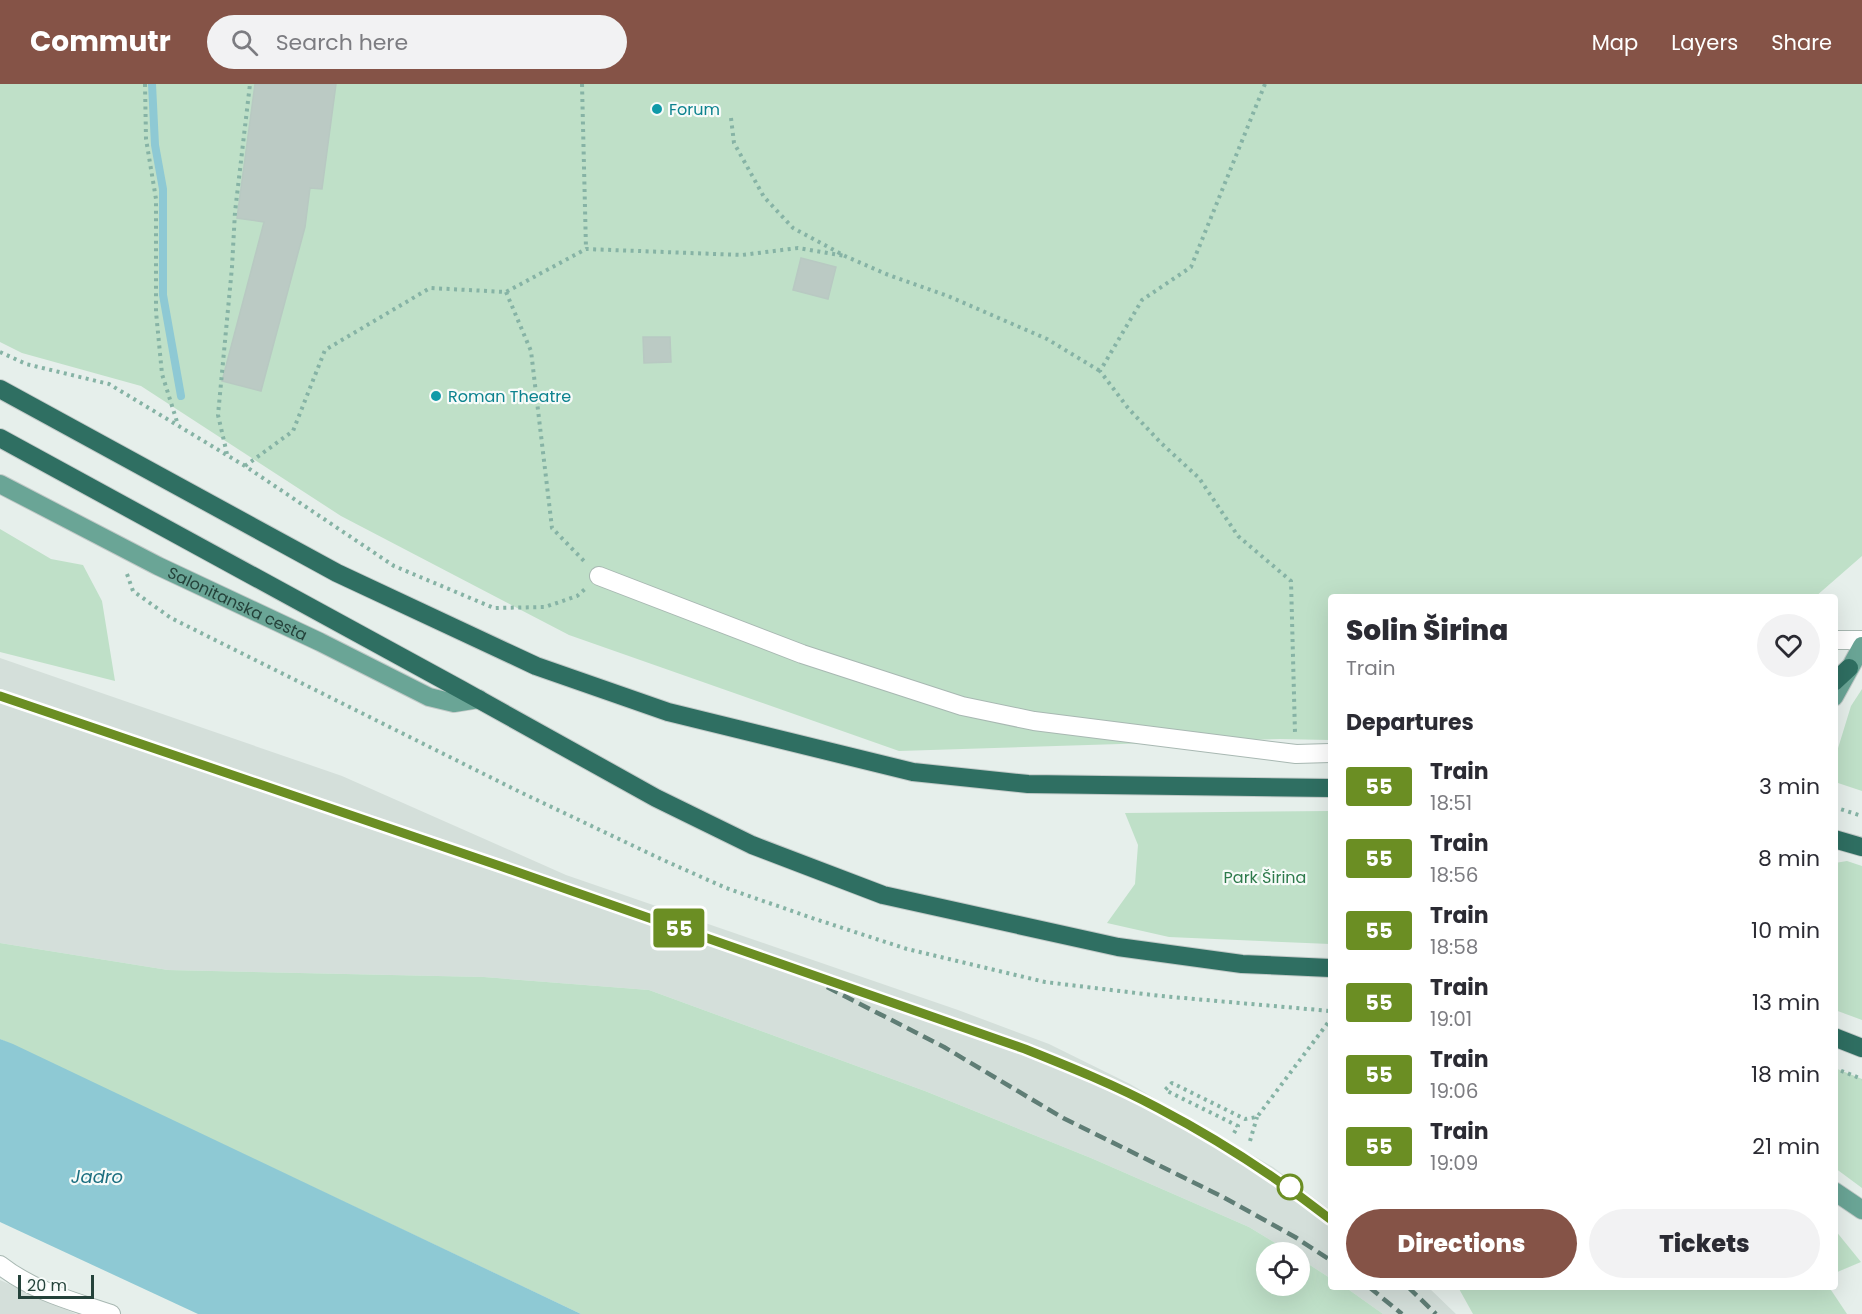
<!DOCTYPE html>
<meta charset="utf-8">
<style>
:root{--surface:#fff;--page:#f2f2f3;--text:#2b2b33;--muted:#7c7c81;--accent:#855347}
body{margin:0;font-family:Poppins,sans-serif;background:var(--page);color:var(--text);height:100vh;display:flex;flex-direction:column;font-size:22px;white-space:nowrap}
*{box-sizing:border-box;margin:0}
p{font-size:20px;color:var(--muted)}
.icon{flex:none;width:33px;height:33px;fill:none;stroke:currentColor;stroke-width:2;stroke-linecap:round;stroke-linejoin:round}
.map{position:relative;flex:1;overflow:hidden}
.sheet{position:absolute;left:1328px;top:510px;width:510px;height:696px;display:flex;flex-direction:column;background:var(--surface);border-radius:6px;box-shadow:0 6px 24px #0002}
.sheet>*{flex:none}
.badge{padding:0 12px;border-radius:4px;font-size:21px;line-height:39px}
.buttons{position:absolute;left:1256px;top:1158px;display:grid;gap:12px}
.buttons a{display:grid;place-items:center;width:54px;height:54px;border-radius:50%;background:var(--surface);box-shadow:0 6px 24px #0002;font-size:30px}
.scale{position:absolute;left:18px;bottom:15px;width:76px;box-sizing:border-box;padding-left:6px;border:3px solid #24423a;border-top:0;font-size:16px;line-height:21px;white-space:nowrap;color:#24423a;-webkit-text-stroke:4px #f7fbf9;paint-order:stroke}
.map>.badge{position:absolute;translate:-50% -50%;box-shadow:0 0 0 3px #fff}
h2{padding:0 18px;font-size:22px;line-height:54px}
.round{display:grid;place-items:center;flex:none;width:63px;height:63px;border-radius:32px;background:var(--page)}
.summary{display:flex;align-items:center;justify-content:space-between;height:102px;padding:0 18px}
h1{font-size:28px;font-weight:800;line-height:45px}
.primary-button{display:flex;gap:12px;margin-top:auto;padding:12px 18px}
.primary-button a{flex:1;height:69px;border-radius:36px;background:var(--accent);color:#fff;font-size:24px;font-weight:800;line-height:69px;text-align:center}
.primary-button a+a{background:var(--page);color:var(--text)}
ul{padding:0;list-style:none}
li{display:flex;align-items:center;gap:18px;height:72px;padding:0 18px}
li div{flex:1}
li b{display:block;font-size:22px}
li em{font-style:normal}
li .badge{min-width:66px;font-weight:700;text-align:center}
header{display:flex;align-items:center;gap:36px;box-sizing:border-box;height:84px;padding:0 30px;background:var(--accent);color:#fff}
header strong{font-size:28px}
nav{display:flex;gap:33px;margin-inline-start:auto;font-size:21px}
.search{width:420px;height:54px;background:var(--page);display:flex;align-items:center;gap:15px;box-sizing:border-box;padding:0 21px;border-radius:33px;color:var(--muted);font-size:22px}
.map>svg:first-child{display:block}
</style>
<header>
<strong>Commutr</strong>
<div class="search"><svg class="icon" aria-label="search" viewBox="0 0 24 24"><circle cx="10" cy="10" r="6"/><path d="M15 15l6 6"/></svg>Search here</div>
<nav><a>Map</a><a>Layers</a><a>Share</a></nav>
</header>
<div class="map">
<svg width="1862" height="1230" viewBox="0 0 1862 1230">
<rect width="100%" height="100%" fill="#e6efeb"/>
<path fill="#d4dfda" d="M0,574L342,692L566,791L958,926L1049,960L1130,1000L1273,1083L1330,1126V1194L1299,1174V1168H1290L1249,1143L1091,1074L925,1007L649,906L484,893L168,886L0,859Z
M0,1196L76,1230H0Z
M1345,1203H1428L1456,1230H1383Z"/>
<path fill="#bfe0c8" d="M0,0H1862V472L1815,513H1330V656L1280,655L899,667L569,551L341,432L141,302L22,269L0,258Z
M0,445L51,475L83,481L102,517L115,597L0,568Z
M1862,605V707L1835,698V674L1851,622Z
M1330,727V860L1169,853L1107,839L1135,800L1138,761L1125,729Z
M1847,777L1862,782V936L1835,926V779Z
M0,859L168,886L484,893L649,906L925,1007L1091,1074L1249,1143L1290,1168H1266V1202H1299V1174L1330,1194V1203H1345L1383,1230H581L0,955Z
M1835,984L1862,995V1104L1835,1084Z
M1835,1146L1861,1178L1835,1189H1834Z
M1458,1203H1829L1847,1230H1473Z"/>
<path fill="#8ec9d4" d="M0,955L13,960L581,1230H198L0,1138Z"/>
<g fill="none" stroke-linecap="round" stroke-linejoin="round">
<path stroke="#8ec9d4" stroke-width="8" d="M152,0L155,61L163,105V211L181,312"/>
</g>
<path fill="#bbcac4" stroke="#b8c9c2" stroke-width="1.5" d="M255,0H336L322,105L310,104L305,143L261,307L222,297L264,138L237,134Z
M801,174L836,183L828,215L793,206Z
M643,253H670L671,278L644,279Z"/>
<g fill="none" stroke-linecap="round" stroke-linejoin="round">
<g stroke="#a8b8b2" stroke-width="20">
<path id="minor" d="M599,492L802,570L962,622L1034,637L1296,670L1330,669
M1834,556H1862
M0,1181C33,1207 72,1217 111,1230"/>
</g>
<g stroke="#c2cac8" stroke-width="20">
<g id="major">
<path id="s1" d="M0,400L158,482L320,558L429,613L454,619L479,615"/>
<path d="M1834,613L1862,562"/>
<path d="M1834,1107L1862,1126"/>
</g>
</g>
<g stroke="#c2cac8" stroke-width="20">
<path id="highway" d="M0,305L337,489L536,582L668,628L913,688L1028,700L1330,704
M0,354L460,605L656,714L752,761L883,811L1118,863L1242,880L1330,884
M1834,598L1849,584
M1834,755L1862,763
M1834,953L1862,964"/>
</g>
<path stroke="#86b3a5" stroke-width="4" stroke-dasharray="3 4.5" stroke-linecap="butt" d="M145,0L146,55L156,115V228L162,290L178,341
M582,0L586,165
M1265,0L1191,183L1142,216L1100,287L1128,324L1161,359L1199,394L1238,452L1291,497L1295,649
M731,34L734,59L764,113L793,144L845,172L886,190L948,212L1047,255L1100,287
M506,208L531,267L552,444L584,477
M0,268L26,280L109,300L245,382L394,482L494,524L545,523L577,512L585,505
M227,370L218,331L232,183L235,128L250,0
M245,382L293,347L325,266L430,204L506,208L586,165L742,171L798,164L845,172
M127,490L133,507L171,534L520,708L661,775L726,804L815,835L907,865L1045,898L1161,912L1330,927
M1834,723L1862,732
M1834,984L1862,995
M1234,1049L1238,1042L1165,1006L1172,999L1245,1035L1257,1033L1330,936
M1250,1057L1257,1033"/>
<use href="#minor" stroke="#fff" stroke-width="18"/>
<use href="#major" stroke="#6aa596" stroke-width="18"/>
<use href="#highway" stroke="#2f6f62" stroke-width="18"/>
<path stroke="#5f7d75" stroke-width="4.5" stroke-dasharray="12 6" stroke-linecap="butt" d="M0,611L500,782L1025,965C1136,1011 1235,1060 1330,1135
M827,903L944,963L1063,1034L1223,1113L1295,1153L1330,1176
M1369,1203L1402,1230
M1408,1203L1436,1230"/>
</g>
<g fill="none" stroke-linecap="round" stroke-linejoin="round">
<g stroke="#fff" stroke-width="14">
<path id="line" d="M0,612L500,782L1025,965C1070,983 1115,1001 1158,1024C1219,1056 1276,1093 1330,1135"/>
</g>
<use href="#line" stroke="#6b8e23" stroke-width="9"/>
</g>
<g fill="#0f9aa8" stroke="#f7fbf9" stroke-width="2">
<circle cx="657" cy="25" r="6"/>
<circle cx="436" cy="312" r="6"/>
</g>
<circle fill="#fff" stroke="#6b8e23" stroke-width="3" cx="1290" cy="1103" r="12"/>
<g text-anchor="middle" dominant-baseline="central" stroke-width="4.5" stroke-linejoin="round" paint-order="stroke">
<g font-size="16" fill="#0d838f" stroke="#f7fbf9" text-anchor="start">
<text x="669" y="25">Forum</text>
<text x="448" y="312">Roman Theatre</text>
</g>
<g font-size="16" fill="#24423a" stroke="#f7fbf9">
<text stroke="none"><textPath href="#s1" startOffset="266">Salonitanska cesta</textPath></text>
</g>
<g font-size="16" fill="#2d7a4b" stroke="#f7fbf9">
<text x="1265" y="793">Park Širina</text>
</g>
<g font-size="18" font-style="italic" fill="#1c6f80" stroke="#f7fbf9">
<text x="97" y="1092">Jadro</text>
</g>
</g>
</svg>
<div class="buttons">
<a><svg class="icon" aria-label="locate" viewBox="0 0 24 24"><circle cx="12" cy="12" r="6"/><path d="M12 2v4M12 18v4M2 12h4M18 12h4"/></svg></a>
</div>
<div class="scale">20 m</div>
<b class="badge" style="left:679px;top:844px;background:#6b8e23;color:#fff">55</b>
<section class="sheet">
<div class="summary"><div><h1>Solin Širina</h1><p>Train</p></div><a class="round"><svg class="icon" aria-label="heart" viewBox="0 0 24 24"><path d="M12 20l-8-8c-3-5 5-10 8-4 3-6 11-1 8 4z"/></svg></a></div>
<h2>Departures</h2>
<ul>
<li><span class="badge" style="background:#6b8e23;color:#fff">55</span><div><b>Train</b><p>18:51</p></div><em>3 min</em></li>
<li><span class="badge" style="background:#6b8e23;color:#fff">55</span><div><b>Train</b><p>18:56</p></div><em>8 min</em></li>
<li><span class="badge" style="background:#6b8e23;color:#fff">55</span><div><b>Train</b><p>18:58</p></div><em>10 min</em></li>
<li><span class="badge" style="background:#6b8e23;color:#fff">55</span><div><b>Train</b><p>19:01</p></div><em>13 min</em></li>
<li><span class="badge" style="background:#6b8e23;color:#fff">55</span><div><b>Train</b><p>19:06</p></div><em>18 min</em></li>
<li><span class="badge" style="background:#6b8e23;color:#fff">55</span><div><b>Train</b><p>19:09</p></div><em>21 min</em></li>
</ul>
<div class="primary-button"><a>Directions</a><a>Tickets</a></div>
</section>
</div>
